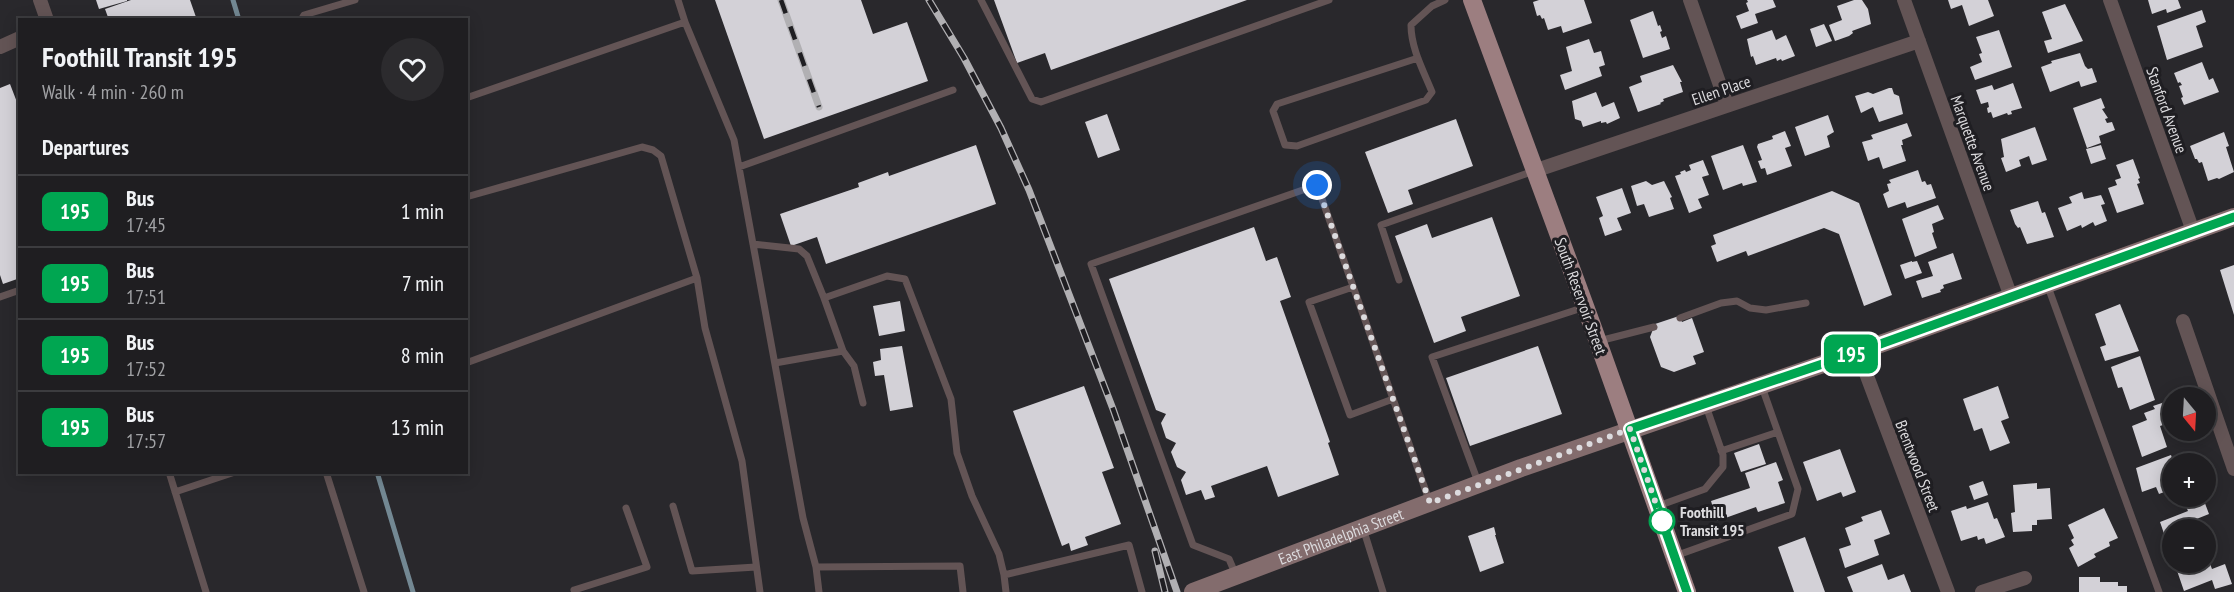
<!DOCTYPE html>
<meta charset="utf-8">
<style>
:root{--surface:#1f1e21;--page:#2c2b2e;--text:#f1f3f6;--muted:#a1a2a5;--line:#3c3c3f}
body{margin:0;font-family:"PT Sans Narrow",sans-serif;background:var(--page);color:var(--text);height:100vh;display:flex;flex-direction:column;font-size:22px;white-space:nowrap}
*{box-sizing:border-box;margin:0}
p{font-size:20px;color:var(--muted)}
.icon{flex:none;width:33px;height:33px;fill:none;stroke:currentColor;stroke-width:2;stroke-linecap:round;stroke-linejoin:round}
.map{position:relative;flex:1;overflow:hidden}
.drawer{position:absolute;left:18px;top:18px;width:450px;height:456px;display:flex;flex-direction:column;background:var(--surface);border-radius:0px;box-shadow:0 3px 15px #0003,0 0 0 2px var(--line)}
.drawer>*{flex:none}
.badge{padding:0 12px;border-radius:9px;font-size:21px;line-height:39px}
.needle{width:39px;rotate:162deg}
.buttons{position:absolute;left:2162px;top:387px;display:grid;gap:12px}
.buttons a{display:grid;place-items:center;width:54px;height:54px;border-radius:50%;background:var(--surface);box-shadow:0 3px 15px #0003,0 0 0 2px var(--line);font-size:30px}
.you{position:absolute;width:30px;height:30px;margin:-15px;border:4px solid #fff;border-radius:50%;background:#1a73e8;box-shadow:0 0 0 9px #1a73e833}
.map>.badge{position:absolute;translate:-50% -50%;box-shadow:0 0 0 3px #fff}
h2{padding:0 24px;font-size:22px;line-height:54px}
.round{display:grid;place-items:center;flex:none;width:63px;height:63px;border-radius:32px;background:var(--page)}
.headline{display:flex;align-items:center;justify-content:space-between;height:102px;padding:0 24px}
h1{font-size:28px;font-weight:700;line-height:45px}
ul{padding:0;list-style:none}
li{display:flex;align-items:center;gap:18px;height:72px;padding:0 24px;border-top:2px solid var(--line)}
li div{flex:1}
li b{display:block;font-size:22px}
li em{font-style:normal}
li .badge{min-width:66px;font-weight:700;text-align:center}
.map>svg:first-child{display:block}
</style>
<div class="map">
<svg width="2234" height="592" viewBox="0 0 2234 592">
<rect width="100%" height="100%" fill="#29282c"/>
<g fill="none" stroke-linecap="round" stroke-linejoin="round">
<path stroke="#738893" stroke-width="5" d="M233,0L239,20
M377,472L413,592"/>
</g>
<path fill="#d3d1d7" d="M96,0H127V1L99,9Z
M131,0H190L197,20H109L105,9Z
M715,0H861L873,34L907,22L928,81L764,139Z
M994,0H1247L1051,70L1045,53L1017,63Z
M1539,0H1584L1592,23L1563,33L1561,26L1548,30L1544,18L1542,19L1540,15L1537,16L1533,2Z
M1747,0H1773L1776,7L1755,14L1758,23L1741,29L1736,16L1749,11L1746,3L1748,2Z
M1854,0H1862L1868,9L1871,24L1852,31L1853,33L1849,36L1835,41L1829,25L1842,20L1837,6Z
M1948,0H1988L1994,16L1969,26L1962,5L1951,9Z
M2148,0H2178L2181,8L2167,13L2166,9L2152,14Z
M2065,4L2083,41L2048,53L2044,41L2052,39L2042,12Z
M2202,10L2206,22L2196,26L2203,47L2167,60L2157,26Z
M1653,11L1658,26L1660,25L1662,31L1660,32L1662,38L1666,36L1670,49L1643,58L1630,20Z
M1824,24L1832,41L1816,47L1810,29Z
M1772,30L1776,40L1786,35L1795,56L1782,61L1781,59L1777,61L1776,58L1756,65L1753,56L1751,57L1747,39Z
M1999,30L2012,67L1975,80L1970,67L1982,62L1979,54L1982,53L1976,37Z
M1589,39L1594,53L1601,51L1605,65L1599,67L1602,76L1565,90L1560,75L1572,71L1566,47Z
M2080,53L2085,66L2088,69L2092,68L2097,82L2081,87L2079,81L2050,92L2041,67L2052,63L2051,61Z
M2202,62L2209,80L2213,78L2219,92L2184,105L2181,98L2183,97L2179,86L2182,85L2180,82L2178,83L2174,73Z
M1673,65L1682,82H1680L1683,92L1663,99L1664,101L1660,103L1661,104L1638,112L1629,87L1642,82L1640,76Z
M2013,83L2022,108L2011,111L2012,114L2008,115L2007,113L1993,118L1991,112L1988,113L1987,108L1989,107L1988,102L1981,104L1976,90L1992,85L1994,90Z
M10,84L20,110V278L3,284L0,275V88Z
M1889,88H1892L1894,94L1899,96L1903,114L1879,122L1873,107L1861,113L1855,96L1868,92L1873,94Z
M1596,92L1602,107L1614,102L1620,118L1607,124L1606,122L1601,123V121L1583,127L1581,121L1575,119L1572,101Z
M2101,98L2105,108L2102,109L2108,118L2105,119L2107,123L2112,122L2115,130L2099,136L2101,143L2087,148L2073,108Z
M1107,114L1120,150L1098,158L1085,122Z
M1828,115L1834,132L1827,136L1830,147L1805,156L1795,127Z
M1456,119L1473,166L1408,190L1413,204L1388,213L1365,152Z
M1907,123L1912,136L1902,140L1903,145H1901L1906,161L1883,169L1879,157L1868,161L1862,142L1873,139L1871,135Z
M2035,127L2047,160L2032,165L2029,156L2019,160L2021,166L2006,172L2001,158L2004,157L2001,139Z
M1785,131L1791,146L1785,148L1792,166L1767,175L1765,168L1761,169L1758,161L1762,160L1757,147L1758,144L1773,139L1772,136Z
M2224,132L2229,146L2226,147L2234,172L2219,179L2217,178L2208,181L2202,162L2199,163L2197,159H2195L2190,146Z
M976,145L996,204L826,264L817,237L791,246L780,214L859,187L858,183L888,172L889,176Z
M1743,145L1757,182L1743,186L1742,183L1723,190L1711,156Z
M2101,145L2106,159L2091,164L2086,149Z
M2133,159L2140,178L2138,179L2140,183L2137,184L2144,204L2117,213L2108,188L2117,185L2115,180L2121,178L2116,165Z
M1703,160L1709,175L1702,177L1709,195L1698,199L1702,208L1689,213L1675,176L1681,174L1680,172L1685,170L1686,172L1691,170L1689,165Z
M1918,170L1922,182L1925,181L1927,185L1931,184L1936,198L1907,208L1905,202L1888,208L1883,194L1889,191L1887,184L1891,183L1889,180Z
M1646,181L1652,185L1664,181L1672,197L1670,198L1674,209L1649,217L1644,204L1637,206L1631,186Z
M1622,188L1631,213L1617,218L1622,230L1605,236L1599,218L1603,216L1596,197Z
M1832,191L1859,203L1892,295L1864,306L1839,234L1824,228L1748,256L1746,251L1717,262L1711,246L1716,244L1713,235Z
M2082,192L2084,199L2101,195L2105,204L2101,205L2107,221L2095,226L2093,222L2082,228L2081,225L2067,231L2058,208L2072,203L2069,197Z
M2038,201L2042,213L2045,212L2054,237L2027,244L2020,227L2018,228L2015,224L2010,210Z
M1938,205L1944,219L1932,224L1934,232L1932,233L1937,248L1915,257L1902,219Z
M1492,217L1520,296L1461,317L1466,331L1434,343L1395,236L1427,224L1432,238Z
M1254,227L1266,261L1277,257L1291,297L1280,301L1330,442L1328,443L1339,475L1278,497L1267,466L1211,486L1215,497L1205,500L1201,490L1186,495L1181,480L1186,472L1177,467L1171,452L1176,443L1166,438L1161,423L1166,414L1156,410L1109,279Z
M1953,253L1962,279L1943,285L1944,288L1940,290L1941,292L1922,298L1916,281L1933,276L1928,262Z
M1912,261V262L1917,261L1922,273L1905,279L1900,265Z
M2234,265V315L2220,270Z
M900,301L905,331L879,336L873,306Z
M2120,304L2139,351L2105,361L2100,347L2106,345L2095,314Z
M1679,316L1682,322L1692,318L1704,352L1693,356L1696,364L1674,372L1661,367L1650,337L1655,324Z
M902,346L913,407L890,411L884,375L875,376L873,362L881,360L880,349Z
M1538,346L1562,414L1470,446L1446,378Z
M2140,356L2155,400L2130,410L2122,387L2118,388L2111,367Z
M1084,386L1114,468L1102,472L1121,524L1085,537L1088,545L1071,551L1069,543L1062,546L1013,411Z
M1998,386L2009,418L2001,421L2010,443L1990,451L1982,428L1974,431L1963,399Z
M2165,402V403L2168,402L2172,412V422L2160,426L2167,447L2142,457L2132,426L2147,420L2144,413L2155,409L2153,406Z
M1759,444L1766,464L1741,472L1734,453Z
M1840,449L1856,492L1843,497L1841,492L1817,501L1803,462Z
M2171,455L2174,464H2172V489L2159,494L2156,487L2142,492L2136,468Z
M1776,462L1783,480L1778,482L1785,503L1758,512L1756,507L1717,521L1711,501L1750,488L1745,473Z
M1983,481L1988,495L1974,500L1969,486Z
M2037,483V489L2050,488L2052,519L2037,520V525H2032V531L2013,532L2011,513L2015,512L2013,485Z
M2203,498L2209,514L2194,520L2197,530H2172V550L2170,551L2160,522L2188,511L2185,504Z
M1988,502L1994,519L1997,518L2005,537L1986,544L1984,538L1978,540L1977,536L1961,541L1951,511L1966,506L1967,509Z
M2104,508L2118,538L2109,542L2110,546L2094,554L2096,557L2078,567L2069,548L2074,545L2071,540L2074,538L2068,525Z
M1881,510L1890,534L1874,540L1879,555L1845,568L1839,549L1851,545L1845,528L1863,521L1861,517Z
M1494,527L1496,535H1495L1504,563L1480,572L1468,536Z
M1805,537L1825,592H1794L1778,547Z
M2205,551L2212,569L2225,564L2232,584L2215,589L2212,580L2184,591L2174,562H2205Z
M1882,564L1888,580L1904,574L1911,592H1853L1847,577Z
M2079,577H2100V582H2118V586H2127V592H2079Z"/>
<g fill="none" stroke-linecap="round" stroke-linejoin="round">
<path stroke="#635455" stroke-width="7" d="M678,0L685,22L734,140L803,518L816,567L960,566L963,592
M981,0L1032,99L1041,102L1329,0
M301,20L304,15L355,0
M1418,58L1277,104L1273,111L1285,145L1297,146L1426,100L1432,92C1423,70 1411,48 1411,25L1432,6L1445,0
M466,98L685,22
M739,167L953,90
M466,197L642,147L653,150L661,156L697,278L705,328L742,461L760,592
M753,244L799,249L807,256L824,298
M1399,280L1381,225L1534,171
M2047,284L2159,592
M1353,287L1309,302L1350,415L1393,399
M0,297L20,290
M1680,318L1721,303L1737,301L1750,308L1766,310L1806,303
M1599,341L1654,327
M466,363L697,278
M775,363L843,351
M863,403L854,366L843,351L824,298L887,276L905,279L951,399L957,453L972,496L999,554L1004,575
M1721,451L1778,432
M169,472L206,592
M326,472L364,592
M1478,482L1432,357L1585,307
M175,492L235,472
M673,506L692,571L756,567
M1658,506L1705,489L1723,467V455L1706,406
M1363,528L1383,592
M1675,556L1792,514L1798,489L1762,387
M816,567L819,592
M1235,573L1229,559L1193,545L1091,264L1317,185L1429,500
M575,592L574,590L647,567L626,508
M1006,592L1004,575L1129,545L1142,592"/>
<path stroke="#635455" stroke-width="14" d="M40,0L47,20
M1690,0L1727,105
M1904,0L2011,297
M2110,0L2193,231
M0,47L20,38
M1534,171L1919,41
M2183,321L2234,469
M1858,352L1948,592
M1982,592L2025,578"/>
<path stroke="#836c6d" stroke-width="18" id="s1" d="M1193,592L1521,468L1858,352L2234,217"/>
<path stroke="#9c7e80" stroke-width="18" d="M1472,0L1592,325L1687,592"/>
<g stroke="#b1b0b3" stroke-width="7">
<path id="rail" d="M781,0L819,107
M929,0L964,58L1001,128L1029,190L1113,409L1177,592
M1155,551L1165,592"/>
</g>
<use href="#rail" stroke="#1f1e22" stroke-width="4.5" stroke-dasharray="14" stroke-linecap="butt"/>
</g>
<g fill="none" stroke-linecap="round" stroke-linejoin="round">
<g stroke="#fff" stroke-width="14">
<path id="line" d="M1687,592L1630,429L1858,352L2234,217"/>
</g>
<use href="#line" stroke="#00a651" stroke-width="9"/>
<path stroke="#dcdbde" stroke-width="6" stroke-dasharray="0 10.8" d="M1317,185L1430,503L1630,429L1664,527L1662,521"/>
</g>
<circle fill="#fff" stroke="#00a651" stroke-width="3" cx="1662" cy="521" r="12"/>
<g text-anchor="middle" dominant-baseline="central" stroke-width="6" stroke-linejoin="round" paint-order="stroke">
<g font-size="16" fill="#dcdbde" stroke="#1f1e22">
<text transform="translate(1721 90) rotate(-19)">Ellen Place</text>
<text transform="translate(2167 110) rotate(70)">Stanford Avenue</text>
<text transform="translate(1973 143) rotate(70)">Marquette Avenue</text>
<text transform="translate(1581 296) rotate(70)">South Reservoir Street</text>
<text transform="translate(1918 466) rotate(69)">Brentwood Street</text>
<text stroke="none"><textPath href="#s1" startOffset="158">East Philadelphia Street</textPath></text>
</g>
<g font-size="16" font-weight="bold" fill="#dcdbde" stroke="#1f1e22" text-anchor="start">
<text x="1680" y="512">Foothill<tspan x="1680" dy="18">Transit 195</tspan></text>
</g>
</g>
</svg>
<div class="buttons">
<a><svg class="needle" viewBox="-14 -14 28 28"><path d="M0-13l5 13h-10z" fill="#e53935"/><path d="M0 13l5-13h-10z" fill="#a1a2a5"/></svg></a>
<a>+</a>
<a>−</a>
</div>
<div class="you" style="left:1317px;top:185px"></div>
<b class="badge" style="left:1851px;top:354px;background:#00a651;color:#fff">195</b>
<section class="drawer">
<div class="headline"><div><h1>Foothill Transit 195</h1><p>Walk · 4 min · 260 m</p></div><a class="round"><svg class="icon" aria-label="heart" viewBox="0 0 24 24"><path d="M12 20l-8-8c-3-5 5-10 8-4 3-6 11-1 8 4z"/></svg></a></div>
<h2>Departures</h2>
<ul>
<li><span class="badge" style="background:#00a651;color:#fff">195</span><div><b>Bus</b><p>17:45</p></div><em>1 min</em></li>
<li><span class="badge" style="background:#00a651;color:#fff">195</span><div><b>Bus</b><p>17:51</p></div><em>7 min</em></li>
<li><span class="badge" style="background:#00a651;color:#fff">195</span><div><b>Bus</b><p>17:52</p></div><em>8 min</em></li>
<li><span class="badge" style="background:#00a651;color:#fff">195</span><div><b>Bus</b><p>17:57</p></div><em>13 min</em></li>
</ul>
</section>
</div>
